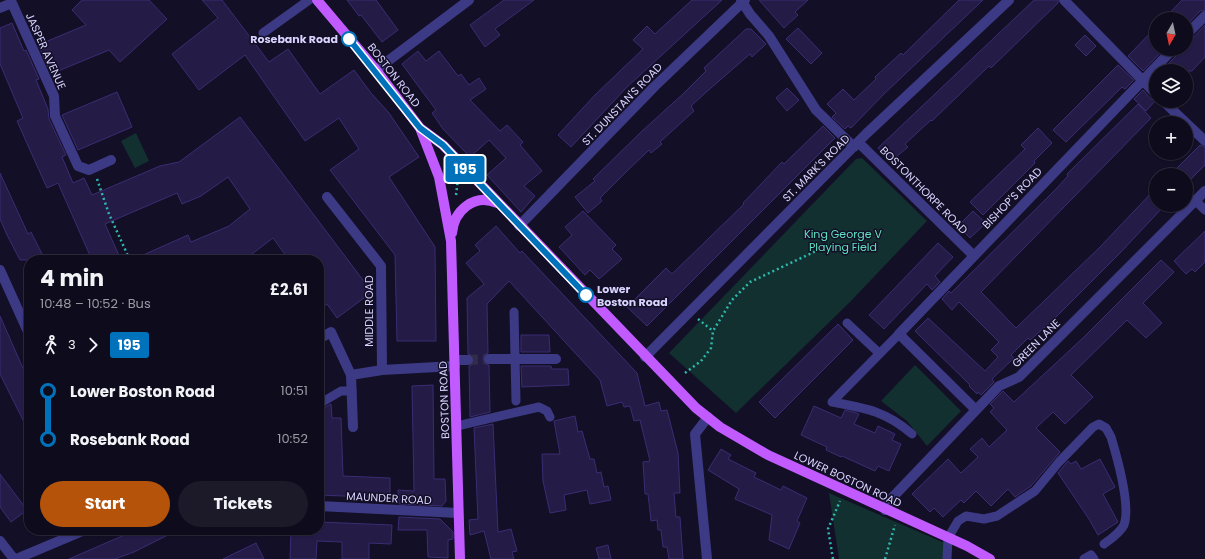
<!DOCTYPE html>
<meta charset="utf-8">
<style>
:root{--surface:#0e0b1c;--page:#1c1929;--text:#f1f3f6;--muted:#9b9ba3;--line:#2e2b3b;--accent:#b45309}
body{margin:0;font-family:Poppins,sans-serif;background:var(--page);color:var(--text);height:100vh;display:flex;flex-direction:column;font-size:15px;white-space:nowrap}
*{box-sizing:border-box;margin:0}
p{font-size:13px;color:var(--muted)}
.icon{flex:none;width:22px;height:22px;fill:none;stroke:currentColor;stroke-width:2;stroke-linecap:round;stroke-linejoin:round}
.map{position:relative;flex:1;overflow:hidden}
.side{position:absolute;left:24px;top:255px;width:300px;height:280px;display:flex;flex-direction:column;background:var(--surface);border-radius:16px;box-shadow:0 1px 3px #0004,0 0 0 1px var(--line)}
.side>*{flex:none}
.badge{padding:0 8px;border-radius:3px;font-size:14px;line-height:26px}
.needle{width:26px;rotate:189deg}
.buttons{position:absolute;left:1149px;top:12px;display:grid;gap:8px}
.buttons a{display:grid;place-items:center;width:44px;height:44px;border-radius:50%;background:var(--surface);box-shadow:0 1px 3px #0004,0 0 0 1px var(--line);font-size:20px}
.map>.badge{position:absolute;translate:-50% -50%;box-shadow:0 0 0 2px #fff}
.legs{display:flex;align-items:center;gap:6px;height:44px;padding:0 16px;font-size:13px}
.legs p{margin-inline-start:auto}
.headline{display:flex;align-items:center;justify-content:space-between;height:68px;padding:0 16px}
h1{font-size:22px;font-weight:700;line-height:30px}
.primary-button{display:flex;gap:8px;margin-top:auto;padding:8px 16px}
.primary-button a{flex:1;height:46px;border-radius:24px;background:var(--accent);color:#fff;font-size:16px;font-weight:700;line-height:46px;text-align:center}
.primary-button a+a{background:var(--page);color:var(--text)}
ul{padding:0 16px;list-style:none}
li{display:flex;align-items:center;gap:14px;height:48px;font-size:15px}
li i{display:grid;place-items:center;width:6px;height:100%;margin:0 5px;background:currentColor}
li i::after{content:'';width:10px;height:10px;margin:-5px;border:3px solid;border-radius:50%;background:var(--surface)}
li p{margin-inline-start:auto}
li:first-child i{background:linear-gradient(#0000 50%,currentColor 0)}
li:last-child i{background:linear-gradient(currentColor 50%,#0000 0)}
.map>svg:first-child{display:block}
</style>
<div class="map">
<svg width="1205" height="559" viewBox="0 0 1205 559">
<rect width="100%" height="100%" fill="#130f26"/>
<path fill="#12302f" d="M136,133L149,161L135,168L121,141Z
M862,158L927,221L851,301L736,413L669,353L856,159Z
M915,365L961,411L927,446L907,421L881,401Z
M829,493L947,544L945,559H839Z"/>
<path fill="#241b47" stroke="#3b2d73" d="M82,0H149L167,19L120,62L109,50L51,74L38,45L86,25L72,10Z
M202,0H222L269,62L288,49L320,94L354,70L371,93L389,113L419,157L389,177L435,247L436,341H397L395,255L330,170L359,149L339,118L305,141L245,55L199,90L172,54L218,18Z
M347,0H376L398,30L382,42L361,15L359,16Z
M504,0H534L495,29L500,35L485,47L470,25Z
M692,0H722L627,87L571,147L558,135L595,95L643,49L633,40L647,26L655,34Z
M759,0H808L795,12L798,15L784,28Z
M959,0H983L883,95L851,128L848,126L845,129L832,117L836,113L827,104L843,89L854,100L876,79L875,77L901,53L903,55Z
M1034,0H1058V3L991,68L989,66L932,121L931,120L905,144L908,147L890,162L878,148Z
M1182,0H1205V10L1200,11L1186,26V19H1164Z
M12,23L24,51L26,50L39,79L36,80L48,109L49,119L66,155L62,157L73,183L84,178L92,195L160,166L179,162L240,117L372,292L337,318L327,304L319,310V260H289L273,238L244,260H132L188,235L191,242L229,226L250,209L228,177L201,196L182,204L177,193L105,224L121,260H92L58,183L47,188L17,121L23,118L0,64V28Z
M1205,25V57L1192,71H1161L1178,54L1179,49H1186V41L1191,40Z
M1156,27V49H1164L1143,71L1128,56Z
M798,28L822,53L811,64L786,39Z
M746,29H751L766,44L752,57L750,54L704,94L691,106L694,111L660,142L662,144L651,153L649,150L627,171L600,198L602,201L588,213L575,197L595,181L593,179L641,132L684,93L706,71L704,68Z
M1085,35L1096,46L1086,56L1075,45Z
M418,51L426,61L439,51L458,76L461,74L469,85L479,78L486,89L470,100L500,131L507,125L523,142L520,145L542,171L524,186L535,196L521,212L487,175L506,158L489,140L470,157L443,129L432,113L436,110L402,64Z
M1118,65L1134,80L1125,89L1122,87L1066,142L1053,130Z
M787,88L799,100L787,111L776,98Z
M1143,90L1151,99L1156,100L1146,111L1134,99Z
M117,92L132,127L78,150L62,115Z
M1138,104L1151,118L981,292L1016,328L1100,247L1156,188V205H1165L1120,253L1052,321L1030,340L1028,338L1011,355L1014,358L992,379L994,382L981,395L978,392L977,394L969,386L970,385L915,331L928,318L985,371L998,357L991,350L999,342L959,302L952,310L942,299L949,291L951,293L1054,191L1068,176L1067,174Z
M823,126L835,138L647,326L627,307L666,268L672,274L744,204L743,203L782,162L784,164Z
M1038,128L1052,143L1034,161L1035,163L983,215L970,202L1025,149L1021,145Z
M1200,145L1205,147V165L1186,184V175H1170Z
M0,173L28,234L31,232L45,260H20L7,235L0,219Z
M583,211L616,245L612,249L622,259L599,279L590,270L585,275L559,247L572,235L565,227Z
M973,211L986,223L970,238L958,226Z
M496,226L520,253L522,251L535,265L637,373L645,406L659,402L661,411L667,410L678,453L680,493H674L676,517H680L683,559H669L667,547H663L661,530H658L657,520L651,521L648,494H645L643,462L650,461L640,420L634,421L630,406L624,407L622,402L607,406L600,380L509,281L487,304L488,353L484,355L483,359L485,364L489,365L490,412L470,417L469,366L473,364L474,360L473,356L468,354L467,298L484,284L466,263L480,251L475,245Z
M1205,231V262L1195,272L1192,269L1186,274L1174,261Z
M938,243L953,257L935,276L940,282L932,290L927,284L884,329L869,315Z
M1161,260L1174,272L1143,303L1162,323L1146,338L1127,320L1071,375L1093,397L1065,424L1053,412L1036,428L1060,452L1031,486L1015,497L1008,489L991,506L976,491L964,503L961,500L943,517L934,508L930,512L912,494L948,459L961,473L978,457L970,449L982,438L989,447L1007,430L990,412L994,408L990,404L1003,391L1014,402L1084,337Z
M0,316L29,382V432L0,374Z
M838,324L853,340L775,418L759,402Z
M521,335H549L550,352H521Z
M521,366H551L552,369H568L569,385L522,387Z
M433,385L434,479H445L446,501L442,506L399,504L398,490L414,491L412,386Z
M331,404L332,418H341L343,476L390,478V498L319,495V410Z
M814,406L841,418L845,410L857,413L859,414L854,424L875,433L878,426L895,434L892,440L901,444L889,471L878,466L875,471L842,456L841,457L826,450L827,447L801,435Z
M575,416L578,432L582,431L590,459H594L597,473L601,472L604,487L608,486L611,500L590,504L587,490L564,495L566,510L550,513L543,481L542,454H560L554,421Z
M493,424L498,532L511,529L517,551L512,552L514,559H491L484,531L470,535L469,520L478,519L474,428Z
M721,449L731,455L728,459L756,473L754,477L781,490L783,486L807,498L797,521L800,523L789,549L769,540L772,515L735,499L739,489L708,470Z
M1100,459L1115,487L1103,494L1118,522L1098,535L1089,519L1058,473L1068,461L1071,464L1076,461L1081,469Z
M0,474L27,510L11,522L0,507Z
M399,517L440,519L453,532V539L448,540V558L428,557L427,530H398Z
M319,522L392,525L391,544L369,543V559H342V542L317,541L316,559H290L291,530H319Z
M136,530H178L134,552L115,559H69Z
M256,543L264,559H223Z
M608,545L611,559H599L596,548Z"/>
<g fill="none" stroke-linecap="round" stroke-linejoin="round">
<path stroke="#312d47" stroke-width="10" stroke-dasharray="10 5" stroke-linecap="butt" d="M468,360L489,359"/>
<path stroke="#2fb8b0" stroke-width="2.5" stroke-dasharray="2 3" stroke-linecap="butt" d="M97,179L109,214L129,258L126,260
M456,195L458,179
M698,319L713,331
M685,373L701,361L711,348L713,331L732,300L750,282L831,244
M833,559L828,529L840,501
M885,559L895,525"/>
<path stroke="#3d3a85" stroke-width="9" d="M263,33L309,0
M1196,201L1205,210
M514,312L516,401
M847,323L879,353
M899,334L832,402C865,408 886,411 912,434
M319,404L341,391H352
M457,426L539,407L547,411L550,417
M947,559L948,538L958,521L966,516L984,519L997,516L1035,491L1059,462L1093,427L1099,424L1106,428L1111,437C1117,457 1131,505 1124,525C1120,533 1111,539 1104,544
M1084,559L1091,555L1094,559"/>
<path stroke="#3d3a85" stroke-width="10" d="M741,0L750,14L769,36L816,110L854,147
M1064,0L1156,94
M0,8L12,3L54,96L55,116L78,166L89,170L111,160
M1186,35L1205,16
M376,70L469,0
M1163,101L1205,141
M858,142L973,255
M327,197L381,266L382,370
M519,226L655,86L745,0
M0,270L29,334
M319,339L331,332L351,375L353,427
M645,357L866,134L1009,0
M489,359H556
M455,360H468
M351,375L382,370L455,366
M976,410L899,334L1173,49
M319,506L458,513
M885,510L890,500L999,386L1019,377L1205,191
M0,541L14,559
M16,559L85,530
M707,559L695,434L708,417"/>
<path stroke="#c25bff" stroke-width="10" d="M317,0L376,70L420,128L443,145L696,408L720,427L768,455L967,546L990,559
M420,128L439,177L451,241L460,559
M452,233C454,210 475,193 497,203"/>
</g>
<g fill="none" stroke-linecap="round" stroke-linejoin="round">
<g stroke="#fff" stroke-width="9">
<path id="line-1" d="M349,39L420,128L443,145L586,295"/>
</g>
<use href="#line-1" stroke="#0072bc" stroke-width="6"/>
</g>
<g fill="#fff" stroke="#0072bc" stroke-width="2">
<circle cx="349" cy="39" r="7"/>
<circle cx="586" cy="295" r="7"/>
</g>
<g text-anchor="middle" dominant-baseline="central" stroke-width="3" stroke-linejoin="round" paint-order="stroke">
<g font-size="11" font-weight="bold" fill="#d9d4ff" stroke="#130f26" text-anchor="end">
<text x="338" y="39">Rosebank Road</text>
<text x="597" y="289" text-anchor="start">Lower<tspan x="597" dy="13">Boston Road</tspan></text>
</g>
<g font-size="11" fill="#d9d4ff" stroke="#130f26">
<text transform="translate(46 51) rotate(66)">JASPER AVENUE</text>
<text transform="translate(394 75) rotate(52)">BOSTON ROAD</text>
<text transform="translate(622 104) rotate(-46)">ST. DUNSTAN'S ROAD</text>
<text transform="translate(816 168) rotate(-45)">ST. MARK'S ROAD</text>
<text transform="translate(924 190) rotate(45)">BOSTONTHORPE ROAD</text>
<text transform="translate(1012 198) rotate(-46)">BISHOP'S ROAD</text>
<text transform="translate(369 311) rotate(-90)">MIDDLE ROAD</text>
<text transform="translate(1036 343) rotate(-45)">GREEN LANE</text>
<text transform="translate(444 400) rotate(-92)">BOSTON ROAD</text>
<text transform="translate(848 479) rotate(25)">LOWER BOSTON ROAD</text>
<text transform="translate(389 498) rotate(3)">MAUNDER ROAD</text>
</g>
<g font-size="11" fill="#5fe0c0" stroke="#130f26">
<text x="843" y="234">King George V<tspan x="843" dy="13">Playing Field</tspan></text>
</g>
</g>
</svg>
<div class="buttons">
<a><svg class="needle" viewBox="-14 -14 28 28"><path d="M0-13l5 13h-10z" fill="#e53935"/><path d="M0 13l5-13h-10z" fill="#9b9ba3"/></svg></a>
<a><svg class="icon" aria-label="layers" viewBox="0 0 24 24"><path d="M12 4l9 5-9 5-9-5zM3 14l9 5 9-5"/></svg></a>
<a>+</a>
<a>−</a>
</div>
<b class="badge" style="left:465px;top:169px;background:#0072bc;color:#fff">195</b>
<section class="side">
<div class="headline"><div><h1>4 min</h1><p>10:48 – 10:52 · Bus</p></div><b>£2.61</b></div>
<div class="legs"><svg class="icon" aria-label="walk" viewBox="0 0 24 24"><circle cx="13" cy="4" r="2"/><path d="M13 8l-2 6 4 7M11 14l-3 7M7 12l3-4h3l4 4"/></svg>3<svg class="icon" aria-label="forward" viewBox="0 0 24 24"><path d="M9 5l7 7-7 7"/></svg><b class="badge" style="background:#0072bc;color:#fff">195</b></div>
<ul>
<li><i style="color:#0072bc"></i><b>Lower Boston Road</b><p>10:51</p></li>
<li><i style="color:#0072bc"></i><b>Rosebank Road</b><p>10:52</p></li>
</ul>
<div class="primary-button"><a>Start</a><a>Tickets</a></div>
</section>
</div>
